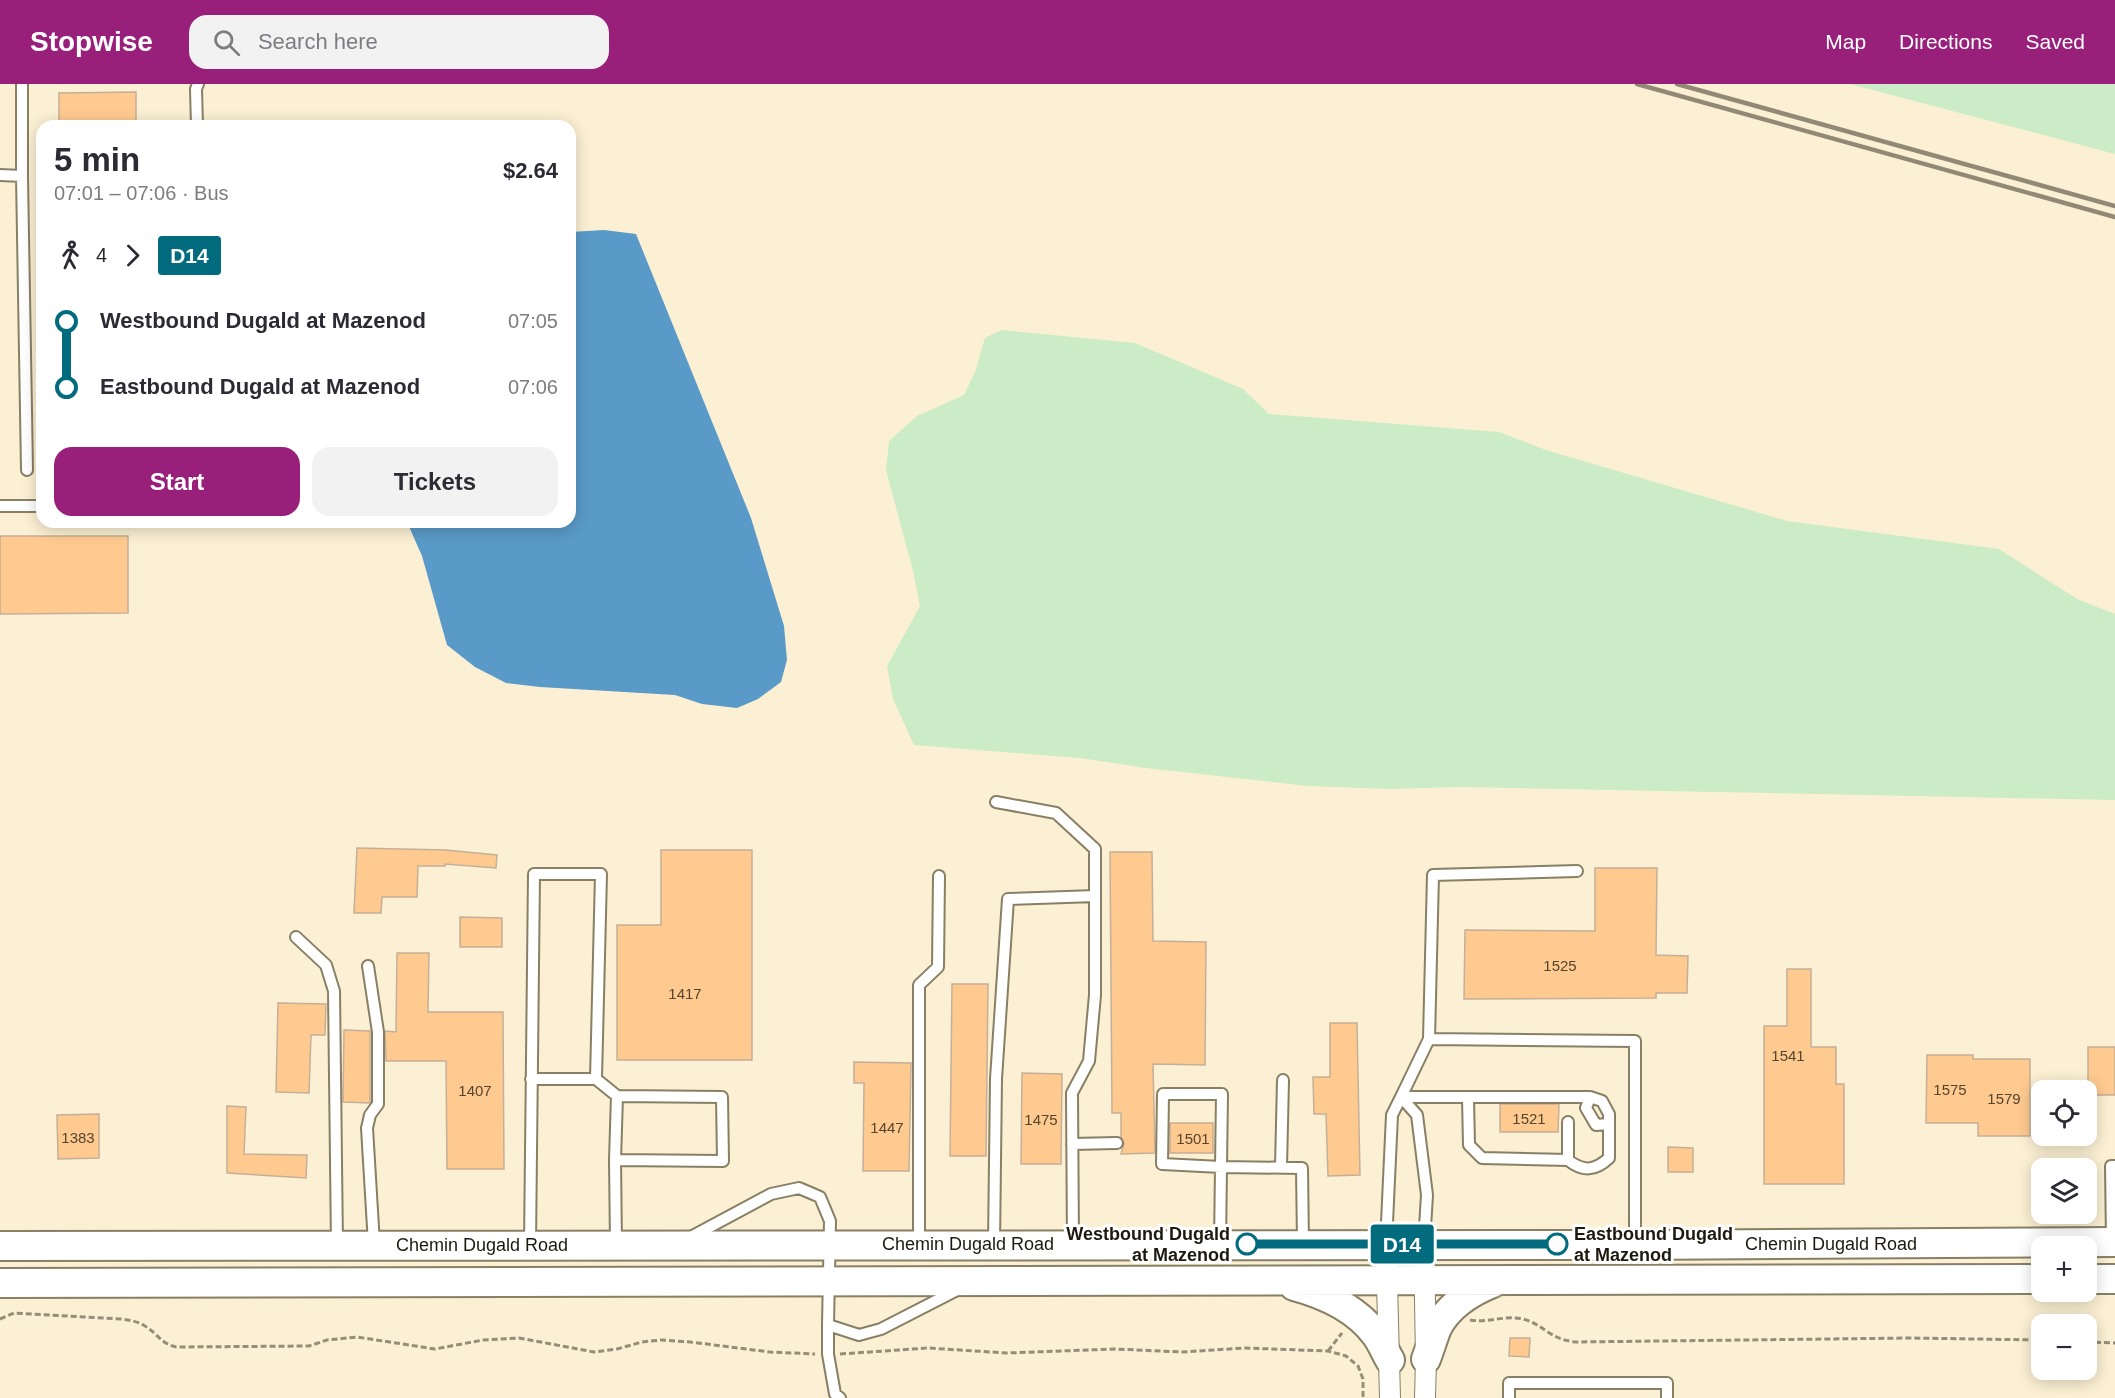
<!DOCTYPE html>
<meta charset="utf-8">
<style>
:root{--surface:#fff;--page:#f2f2f3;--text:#2b2b33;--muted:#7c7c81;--accent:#98207b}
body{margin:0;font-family:Helvetica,sans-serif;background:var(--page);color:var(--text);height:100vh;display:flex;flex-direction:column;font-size:22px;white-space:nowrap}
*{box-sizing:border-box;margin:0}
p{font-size:20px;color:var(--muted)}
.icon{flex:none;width:33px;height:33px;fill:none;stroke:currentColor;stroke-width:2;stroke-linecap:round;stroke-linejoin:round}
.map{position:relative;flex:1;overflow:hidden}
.side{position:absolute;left:36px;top:36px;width:540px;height:408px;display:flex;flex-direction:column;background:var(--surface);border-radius:18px;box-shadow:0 3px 15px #0003}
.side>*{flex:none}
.badge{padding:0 12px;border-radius:4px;font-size:21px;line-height:39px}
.controls{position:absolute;left:2031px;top:996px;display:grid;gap:12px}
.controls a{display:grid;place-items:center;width:66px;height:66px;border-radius:12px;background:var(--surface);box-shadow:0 3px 15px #0003;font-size:30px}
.map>.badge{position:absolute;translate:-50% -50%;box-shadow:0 0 0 3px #fff}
.legs{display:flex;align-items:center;gap:9px;height:66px;padding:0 18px;font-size:20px}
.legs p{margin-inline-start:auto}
.summary{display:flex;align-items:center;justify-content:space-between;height:102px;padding:0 18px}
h1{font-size:33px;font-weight:600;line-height:45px}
.action{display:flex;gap:12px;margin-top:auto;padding:12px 18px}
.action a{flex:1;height:69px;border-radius:18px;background:var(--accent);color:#fff;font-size:24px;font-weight:600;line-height:69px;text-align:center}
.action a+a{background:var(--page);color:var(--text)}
ul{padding:0 18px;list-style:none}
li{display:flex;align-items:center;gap:21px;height:66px;font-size:22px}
li i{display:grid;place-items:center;width:9px;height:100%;margin:0 8px;background:currentColor}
li i::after{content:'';width:15px;height:15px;margin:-8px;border:4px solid;border-radius:50%;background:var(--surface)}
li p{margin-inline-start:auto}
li:first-child i{background:linear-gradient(#0000 50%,currentColor 0)}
li:last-child i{background:linear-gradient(currentColor 50%,#0000 0)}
header{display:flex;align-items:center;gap:36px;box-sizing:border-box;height:84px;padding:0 30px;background:var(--accent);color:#fff}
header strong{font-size:28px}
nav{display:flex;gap:33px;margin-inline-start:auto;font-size:21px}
.search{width:420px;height:54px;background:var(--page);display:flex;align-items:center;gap:15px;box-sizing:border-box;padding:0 21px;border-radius:18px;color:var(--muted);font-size:22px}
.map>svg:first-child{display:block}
</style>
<header>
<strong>Stopwise</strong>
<div class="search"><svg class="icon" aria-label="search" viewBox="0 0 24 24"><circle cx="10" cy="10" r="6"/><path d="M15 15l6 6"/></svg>Search here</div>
<nav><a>Map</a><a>Directions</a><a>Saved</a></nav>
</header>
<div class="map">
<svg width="2115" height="1314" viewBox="0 0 2115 1314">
<rect width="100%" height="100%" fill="#fbf0d3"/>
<path fill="#cbecc7" d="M1850,0H2115V70Z
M1001,246L1135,259L1243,305L1269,330L1499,348L1546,366L1787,437L1999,465L2077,515L2115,530V716L1460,703L1390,705L1308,702L1146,684L1080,674L914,661L893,615L887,582L920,522L913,487L886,386L889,357L917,332L964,311L975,288L985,254Z"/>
<path fill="#5a9ac8" d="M604,146L636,150L751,434L784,542L787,576L781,598L758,615L737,624L702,620L675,611L540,603L506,599L475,583L447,561L422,472L407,438H570V148Z"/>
<path fill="#feca90" stroke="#c5af98" stroke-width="1.5" d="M136,8V42H59V9Z
M0,452H128V529L0,530Z
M357,764L445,766L497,771L496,784L445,780V782H418L417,813H382L381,829H354Z
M661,766H752V976H617V841H661Z
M1110,768H1152L1153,857L1206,858L1205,981L1153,980L1155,1069L1121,1070L1124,1059L1121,1053V1029H1112Z
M1595,784H1657L1656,871L1688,872L1687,909H1656V914L1464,915L1465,846L1595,847Z
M460,833L502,834V863H460Z
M397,869H429L428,928H503L504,1085H447L446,977H386L385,947L396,948Z
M1787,885H1811V963H1836V1000H1844V1100H1764V942H1787Z
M952,900H988L986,1072H950Z
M278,919L326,920L325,951H311L309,1009L276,1008Z
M1330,939H1357L1360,1091L1328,1092L1326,1030H1314L1313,993H1330Z
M344,946L370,947V1019L343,1018Z
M2088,963H2115V1011H2088Z
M1927,971H1973V975H2030V1052H1978V1039H1926Z
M854,978L911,979L909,1087H863L864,999H854Z
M1022,989L1062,990L1061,1080H1021Z
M1500,1020H1559L1558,1048H1500Z
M227,1022L246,1023L244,1070L307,1071L306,1094L227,1089Z
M99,1030V1074L58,1075L57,1031Z
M1170,1039H1213V1069H1170Z
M1668,1063L1693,1064V1088H1668Z
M1510,1254H1530L1529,1273L1509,1272Z"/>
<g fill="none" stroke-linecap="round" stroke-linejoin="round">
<g stroke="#887f64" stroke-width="14">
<path id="lane" d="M22,0V92
M197,42L196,5L198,0
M0,91L22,92L27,386
M0,422H42
M996,718L1056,729L1095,765V911L1089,977L1072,1009L1073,1160
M296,853L326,881L334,907L337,1162
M368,882L378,948V1020L370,1031L367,1044L374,1160
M1429,955L1635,957V1159
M596,995L617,1012
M1163,1010H1222L1221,1083L1162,1080Z
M1590,1013L1586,1024L1596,1041L1608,1040
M1468,1014L1469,1061L1482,1074L1568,1076C1583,1088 1595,1087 1609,1074V1030L1602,1017L1590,1013H1401L1429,955L1433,791L1577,787
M1568,1038V1076
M1072,1060L1117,1059
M615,1076L723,1077L722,1013L617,1012L615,1076L616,1161
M1281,1083L1283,996
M689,1154L771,1110L799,1104L820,1113L830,1137L828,1241L859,1251L881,1245L959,1205
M2112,1158L2111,1082H2115
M994,1160L996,995L1008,815L1095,812
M1220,1160L1221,1083L1302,1084L1303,1159
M1386,1160L1392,1031L1401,1013L1417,1031L1427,1111L1424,1160
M530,1161L534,790H601L596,995H531
M919,1161V901L938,883L939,792
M828,1241V1270L835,1310L840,1314
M1509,1314V1299H1667V1314"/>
</g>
<g stroke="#887f64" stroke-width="22">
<path id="street" d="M1386,1160L1390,1314
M1424,1160L1426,1275L1425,1314"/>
</g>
<g stroke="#887f64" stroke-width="32">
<path id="secondary" d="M0,1162L1635,1161L2115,1158
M2086,1195H2115
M0,1199L2042,1195
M1294,1202C1324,1210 1357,1225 1376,1251C1382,1259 1385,1268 1390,1276
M1426,1275C1430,1265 1433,1254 1437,1244C1449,1220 1472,1207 1495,1198"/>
</g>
<path stroke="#948d78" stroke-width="3" stroke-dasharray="6 3" stroke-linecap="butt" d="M0,1235L14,1229L121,1235C129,1236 137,1237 145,1242C157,1249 162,1261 177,1263L309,1262L327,1256L357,1253L435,1265L483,1256L519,1254L594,1268L617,1265L642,1258L661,1256L690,1258L770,1268L815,1270
M1470,1236C1488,1239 1505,1231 1523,1235C1543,1240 1549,1255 1575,1258L1911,1254L2042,1256
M2086,1258L2115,1259
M1328,1267L1342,1249
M840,1270L928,1264L1007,1269L1115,1265L1182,1268L1245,1264L1328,1267L1346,1272L1358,1282L1363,1295V1314"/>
<use href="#lane" stroke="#fff" stroke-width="10"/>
<use href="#street" stroke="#fff" stroke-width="20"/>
<use href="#secondary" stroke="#fff" stroke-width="28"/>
<path stroke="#918975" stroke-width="4.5" d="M1637,0L2115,133
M1677,0L2115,122"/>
</g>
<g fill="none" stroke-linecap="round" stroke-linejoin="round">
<g stroke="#fff" stroke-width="14">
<path id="line-1" d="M1247,1160H1557"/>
</g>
<use href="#line-1" stroke="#026c7e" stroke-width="9"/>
</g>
<g fill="#fff" stroke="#026c7e" stroke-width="3">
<circle cx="1247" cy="1160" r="10"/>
<circle cx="1557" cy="1160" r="10"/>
</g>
<g text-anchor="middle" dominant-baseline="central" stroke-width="6" stroke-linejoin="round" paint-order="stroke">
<g font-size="15" fill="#55452f">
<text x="1560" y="881">1525</text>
<text x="685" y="909">1417</text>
<text x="1788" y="971">1541</text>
<text x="1950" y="1005">1575</text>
<text x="475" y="1006">1407</text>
<text x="2004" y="1014">1579</text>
<text x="1529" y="1034">1521</text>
<text x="1041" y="1035">1475</text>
<text x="887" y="1043">1447</text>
<text x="78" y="1053">1383</text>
<text x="1193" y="1054">1501</text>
</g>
<g font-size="18" font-weight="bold" fill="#1d190f" stroke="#fff" text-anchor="end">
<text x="1230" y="1150">Westbound Dugald<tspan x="1230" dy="21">at Mazenod</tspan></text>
<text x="1574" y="1150" text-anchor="start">Eastbound Dugald<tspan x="1574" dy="21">at Mazenod</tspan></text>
</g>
<g font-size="18" fill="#1d190f" stroke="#fff">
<text x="968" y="1160">Chemin Dugald Road</text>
<text x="1831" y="1160">Chemin Dugald Road</text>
<text x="482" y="1161">Chemin Dugald Road</text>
</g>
</g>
</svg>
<div class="controls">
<a><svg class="icon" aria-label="locate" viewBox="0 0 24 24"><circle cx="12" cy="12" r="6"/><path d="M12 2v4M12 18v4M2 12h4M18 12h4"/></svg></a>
<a><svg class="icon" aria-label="layers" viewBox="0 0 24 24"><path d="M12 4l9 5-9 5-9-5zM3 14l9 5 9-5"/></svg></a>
<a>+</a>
<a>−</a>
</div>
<b class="badge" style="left:1402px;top:1160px;background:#026c7e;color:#fff">D14</b>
<section class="side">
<div class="summary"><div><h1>5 min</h1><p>07:01 – 07:06 · Bus</p></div><b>$2.64</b></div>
<div class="legs"><svg class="icon" aria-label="walk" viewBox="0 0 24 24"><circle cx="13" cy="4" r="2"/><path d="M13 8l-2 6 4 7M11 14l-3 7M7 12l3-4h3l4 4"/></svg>4<svg class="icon" aria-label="forward" viewBox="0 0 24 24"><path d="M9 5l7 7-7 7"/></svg><b class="badge" style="background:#026c7e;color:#fff">D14</b></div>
<ul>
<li><i style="color:#026c7e"></i><b>Westbound Dugald at Mazenod</b><p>07:05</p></li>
<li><i style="color:#026c7e"></i><b>Eastbound Dugald at Mazenod</b><p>07:06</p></li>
</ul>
<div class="action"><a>Start</a><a>Tickets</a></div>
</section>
</div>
